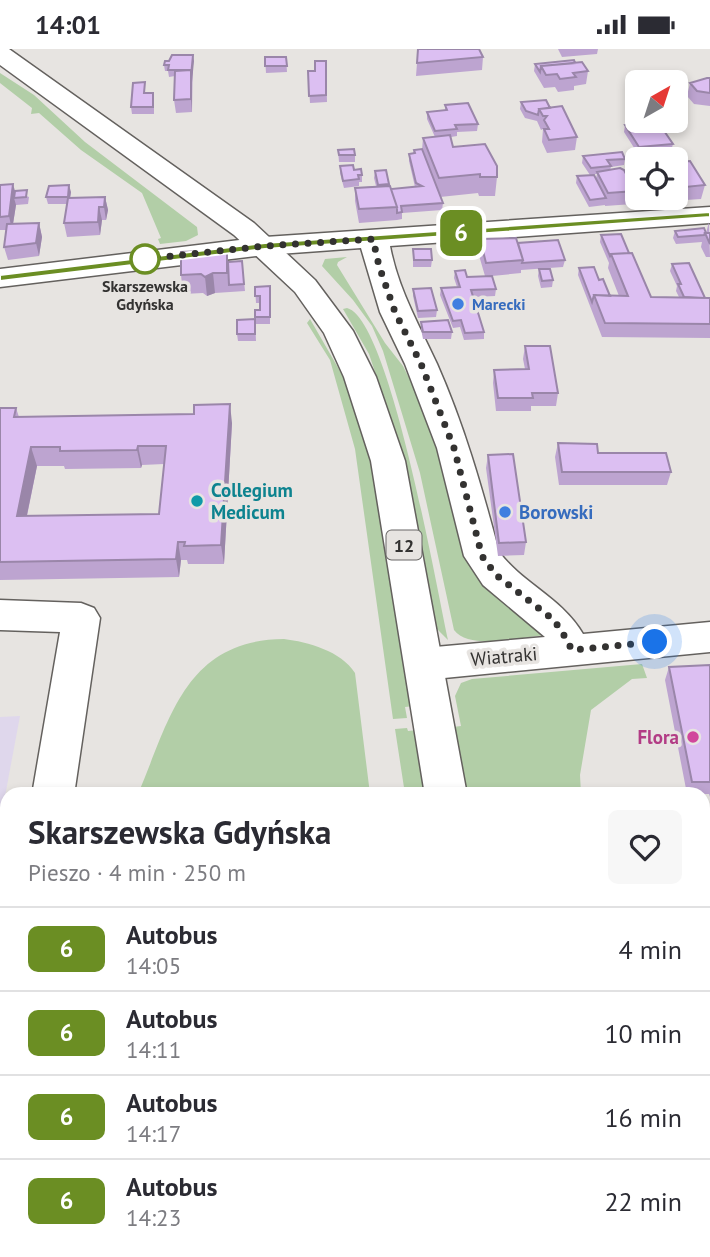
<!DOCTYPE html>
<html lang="pl">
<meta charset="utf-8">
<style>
:root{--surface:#fff;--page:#f7f7f7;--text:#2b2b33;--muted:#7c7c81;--line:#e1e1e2}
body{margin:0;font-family:"PT Sans",sans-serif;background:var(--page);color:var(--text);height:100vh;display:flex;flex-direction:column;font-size:26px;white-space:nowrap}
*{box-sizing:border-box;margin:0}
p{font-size:23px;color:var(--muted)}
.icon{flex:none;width:38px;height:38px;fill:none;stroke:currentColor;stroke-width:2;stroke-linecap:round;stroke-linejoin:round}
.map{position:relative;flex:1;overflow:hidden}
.panel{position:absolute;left:0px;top:738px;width:710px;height:471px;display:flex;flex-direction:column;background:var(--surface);border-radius:21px 21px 0 0;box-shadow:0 4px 10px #0003}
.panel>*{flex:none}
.badge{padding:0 14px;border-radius:10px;font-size:24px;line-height:46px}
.needle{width:46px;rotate:39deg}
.fabs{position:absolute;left:625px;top:21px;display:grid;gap:14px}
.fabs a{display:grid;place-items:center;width:63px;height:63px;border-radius:10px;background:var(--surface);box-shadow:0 4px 10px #0003;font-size:35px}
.you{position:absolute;width:35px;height:35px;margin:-18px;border:5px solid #fff;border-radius:50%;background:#1a73e8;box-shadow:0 0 0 10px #1a73e833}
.map>.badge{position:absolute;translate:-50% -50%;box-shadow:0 0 0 4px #fff}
.round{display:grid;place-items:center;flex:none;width:74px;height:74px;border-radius:10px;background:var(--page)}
.headline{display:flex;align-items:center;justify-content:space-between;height:119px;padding:0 28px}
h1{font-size:33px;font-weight:700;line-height:52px}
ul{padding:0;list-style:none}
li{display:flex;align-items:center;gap:21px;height:84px;padding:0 28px;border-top:2px solid var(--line)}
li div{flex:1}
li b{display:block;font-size:26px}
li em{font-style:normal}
li .badge{min-width:77px;font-weight:700;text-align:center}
.status{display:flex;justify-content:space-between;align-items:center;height:49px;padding:0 35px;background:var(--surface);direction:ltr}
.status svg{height:19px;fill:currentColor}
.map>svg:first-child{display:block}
</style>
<div class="status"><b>14:01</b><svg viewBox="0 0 49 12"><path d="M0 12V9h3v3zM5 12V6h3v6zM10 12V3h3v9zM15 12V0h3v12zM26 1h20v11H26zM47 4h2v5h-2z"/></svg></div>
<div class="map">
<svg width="710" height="1208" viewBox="0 0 710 1208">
<rect width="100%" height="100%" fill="#e7e4e1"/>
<path fill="#dfd7ec" d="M20,667L0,774V668Z"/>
<path fill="#b2cea7" d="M0,24L34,46L85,93L197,178L198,186L186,192L160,195L158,190L161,189L142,144L81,101L39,64L31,65L32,59L0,34Z
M347,208L338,213L337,216L385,294L403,317L423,357L439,397L461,496L470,518L485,539L545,586C521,588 470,602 454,581L420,424L383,302L372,277L353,251L322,217L325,210Z
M347,259C390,270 437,542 448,591L435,578L402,404L369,305L343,260Z
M310,270L344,329L372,412L414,657L405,658L407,669L393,670L355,400L330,311L307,274Z
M284,590C308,593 341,602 355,624L370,745H138C170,670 185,591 284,590Z
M642,615L647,629L632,630L591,661L580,726L581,745H466L453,678L461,677L455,647L461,634L472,630Z
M407,679L408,682L417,681L427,745H405L395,680Z"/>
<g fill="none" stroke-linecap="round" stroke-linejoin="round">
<g stroke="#64615e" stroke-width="3">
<path id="minor" d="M710,158V174L390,197C398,240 419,276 437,315C464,376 482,439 499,503C523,535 562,549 583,585L710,573V603L424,631L410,626L405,615L410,604L424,599L545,588L483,536L464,507L437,399L405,315L380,263L361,199L265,206L0,238V220L265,188Z
M0,551L81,554L94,559L100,569L74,746H32L60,583L0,581Z
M7,1022V1113L0,1116V1025Z
M75,1202H234L232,1208H72Z
M347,1202H399L400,1208H346Z"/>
</g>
<g stroke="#64615e" stroke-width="3">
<path id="major" d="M0,0H9L254,174L315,231L353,282L376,328L405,412L467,746H425L371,412L344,328L324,284L295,243L234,186L0,16Z
M483,1202H535L536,1208H482Z"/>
</g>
<use href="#minor" fill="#fff" fill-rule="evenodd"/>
<use href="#major" fill="#fff" fill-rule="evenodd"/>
</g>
<path fill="#bda4d0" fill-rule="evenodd" d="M558,0H598L597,5L562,8Z
M193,6L192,63L176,64L174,51L175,27L169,28L168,22H165L164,16L169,12Z
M265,8H286L287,23L266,24Z
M483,8L482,21L416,27L417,14Z
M326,12L327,53L310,54L308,22H315Z
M575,14L588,22L586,35L574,37V41L558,43L555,38L544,39L534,22L535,15Z
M710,29V57L694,55L687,47L690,34Z
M145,33V44L154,51V65H132L131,58Z
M521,53L550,59L577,88L575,101L547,104L542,93L543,80L541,81L537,72L525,69L520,60Z
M445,56L478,75L477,82L457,83V87L451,88L453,98L497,128L495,147H479L478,144L440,148L443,154L442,161L402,164V170L397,171L359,174L355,152V139L376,137L374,129L375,122L386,121L389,137L391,140L415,138L409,112V105H413L414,101H422L423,89L435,88L427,70V63L445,61Z
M625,76L673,95L671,102L638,105L624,83Z
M338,101L355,106V113H339Z
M679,104L684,112H690L705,136L701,150L656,153L654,149H676V110H637V117L634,115L636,109Z
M583,107L625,110L624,116L611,118L610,121L635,142L633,155L605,157V156L589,158L576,134L577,127L596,129L597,125L590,126L582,114Z
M340,117L354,121L362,126V133H359V137L344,139L340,124Z
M0,136L29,148L28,155L16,156L13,175L39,174L42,188L39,207L8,211L4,198L7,181H0Z
M71,143L70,149L105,148L108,161L106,171H102L100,186L67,188L64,174L67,155H48L46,148Z
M709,173L710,208H706L701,198L702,193L676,195L673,189L675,182L706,184Z
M601,186L629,204L651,248H679L676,242L677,237L670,222L672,215L705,249H710V289L602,288L578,226L579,219L599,231L610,247H619L608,219L609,214L600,193Z
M480,190L518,194L565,211L563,218L521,221V224L492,227L496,240L495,247L474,248L484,283V290L464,291L460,278L453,279L440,246L441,239L457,238L454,229L455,222L467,228L485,227L478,203Z
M413,200L432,211L431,218H413Z
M227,201L228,213L242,212L245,242L215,244L207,247L203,244L183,245L181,226Z
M539,220L553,231L552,238L541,239L538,227Z
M255,238L270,244V275H256L255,261H260V254H256Z
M413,240L437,261L436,268L418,269L413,247Z
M255,270L256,292H238L237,285Z
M421,273L452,283L451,290H423L421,280Z
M525,297L558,344L556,357H531V362H496L493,334L494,321L525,320L523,310Z
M0,359H16L19,368L232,374L224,515H188L187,511H181L179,528L0,531ZM164,415L159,465L27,467L37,417H64L65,420L141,419L142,416Z
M558,394L598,404L671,423L667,436H559L555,408Z
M488,406L526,493L524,506L498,507L486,419Z
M710,616V748L709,745H687L665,631L669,618Z
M710,842V990H705L704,982V843Z"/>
<path fill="#9a86a9" d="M193,6L194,12L192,33V63L191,50V21Z
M13,135L17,149H14L16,156L12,181L9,167Z
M69,136L71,143L69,155L68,148Z
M105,148L108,161L106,171L104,158Z
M99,158L102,171L100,186L98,173Z
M39,174L42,188L39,207L36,194Z
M213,224L215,244L207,247L205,228Z
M230,355L232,374L224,515L221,496Z
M138,397L142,416L141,419L137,401Z
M31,398L37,417L23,485L17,467Z
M178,493L181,511L179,528L176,510Z"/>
<path fill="#dcbff2" stroke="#9a86a9" stroke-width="2" fill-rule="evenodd" d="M418,0H479L483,8L417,14Z
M172,6H193L191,27V21H168L169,16H164L165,12H169Z
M265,8H286L287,17H265Z
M574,11L575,14L541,17L540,23L535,15Z
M315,12H326V46L309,47L308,22H315Z
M582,13L588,22L573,24L576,28L560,30L557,25L546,26L541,17Z
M191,21V50L174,51L175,22Z
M707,29H710V44L697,42L690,34Z
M145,33L144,44H153V58H131L133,34Z
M546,51L550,59L539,60L538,66L526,62L521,53Z
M468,54L478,75L455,76L457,80L435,82L427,63L447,61L445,56Z
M562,57L577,88L549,91L544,80H549L544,71L547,67H543L539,60Z
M658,73L673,95L639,98L625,76Z
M450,86L453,98L485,95L497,117V128H480V125L439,129L423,89Z
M354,100L355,106H339L338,101Z
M422,100L443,154L401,157L402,163L397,164V158L391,140L422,137L416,134L409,105L415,104L414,101Z
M622,103L625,110L607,111L611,117L591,119L583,107Z
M679,104L684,112L676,113V110H639L636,109Z
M690,112L705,136L676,139V118L680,117L676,113Z
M353,116L354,121L361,120L362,126H358L359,130L343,132L340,117Z
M620,119L624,121L635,142L608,144L597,123Z
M386,121L389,135L378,136L375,122Z
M594,126L606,149L590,151L577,127Z
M13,135L9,167L0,168V136Z
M69,136L68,148H46L49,137Z
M390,137L397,158L359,160L355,139Z
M27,141L26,148L14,149L15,142Z
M105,148L104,158H99L98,173L64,174L68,149Z
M39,174L36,194L4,198L7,175Z
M704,179L706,184H705L704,186L678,188L675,182Z
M705,184H710V195Z
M621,185L629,204L611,205L610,207L601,186Z
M516,189L523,211L486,214L480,190Z
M558,191L565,211L522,214L523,211L518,194Z
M413,200H431L432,211H414Z
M227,201V224H213L205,228L201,225L181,226V203Z
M632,204L651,248L710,249V275L605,274L594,246L628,247L611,205Z
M242,212L244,235L229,236L228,213Z
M689,214L705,249L684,248L678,235H681L672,215Z
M594,218L599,231L603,230L610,247L594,246L592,253L579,219Z
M539,220H550L553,231L542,232Z
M465,221L467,228L492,227L496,240L471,241L484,283L465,284L461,271L453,272L441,239L460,238L455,222Z
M270,237V268H255V261H260V247H255V238Z
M431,239L437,261L418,262L413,240Z
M255,270V285H237V271Z
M448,271L452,283H423L421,273Z
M525,297H550L558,344H532L533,349H498L494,321L529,320Z
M230,355L221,496L184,497L185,493H178L176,510L0,513V359H16L14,368L194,365V356ZM138,397H166L159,465L17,467L31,398H60V402L137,401Z
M558,394L597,395L598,404H666L671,423H562Z
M513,405L526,493L499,494L488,406Z
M710,616V733H692L669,618Z
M710,842V975L704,941V843Z"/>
<path fill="#6b8e23" stroke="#fff" stroke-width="2" d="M710,163V168L265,200L0,232V226L265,194Z"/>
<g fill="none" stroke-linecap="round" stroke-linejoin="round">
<path stroke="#333231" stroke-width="7" stroke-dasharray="0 12.6" d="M145,210L265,197L373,190L379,217L395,263L421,315L454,399L482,507L496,526L550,568L560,579L572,601L655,593"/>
</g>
<circle fill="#fff" stroke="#6b8e23" stroke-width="3.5" cx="145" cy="210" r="14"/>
<g fill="#3f7fe0" stroke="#e7e4e1" stroke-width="2.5">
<circle cx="458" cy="255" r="7"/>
<circle cx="505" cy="463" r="7"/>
</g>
<circle fill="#0f9aa8" stroke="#e7e4e1" stroke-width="2.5" cx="197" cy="452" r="7"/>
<circle fill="#d1479c" stroke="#e7e4e1" stroke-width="2.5" cx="693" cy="688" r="7"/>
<g text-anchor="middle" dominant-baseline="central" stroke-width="7" stroke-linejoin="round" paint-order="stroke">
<g font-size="16" font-weight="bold" fill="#333231" stroke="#e7e4e1">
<text x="145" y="237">Skarszewska<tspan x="145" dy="18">Gdyńska</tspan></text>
</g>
<g font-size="16" font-weight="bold" fill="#366cbe" stroke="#e7e4e1" text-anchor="start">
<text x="472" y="255">Marecki</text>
</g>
<rect fill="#e7e4e1" stroke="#696766" stroke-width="2" x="386.5" y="481.5" width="35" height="29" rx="5"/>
<g font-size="18" font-weight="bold" fill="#333231">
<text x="404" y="496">12</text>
</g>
<g font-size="19" font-weight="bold" fill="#0d838f" stroke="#e7e4e1" text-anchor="start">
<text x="211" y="441">Collegium<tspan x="211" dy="22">Medicum</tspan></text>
</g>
<g font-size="19" font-weight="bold" fill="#366cbe" stroke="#e7e4e1" text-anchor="start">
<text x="519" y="463">Borowski</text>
</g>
<g font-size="19" fill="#333231" stroke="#e7e4e1">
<text transform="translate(504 607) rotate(-5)">Wiatraki</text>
</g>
<g font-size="19" font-weight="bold" fill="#b23c85" stroke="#e7e4e1" text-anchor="end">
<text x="679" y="688">Flora</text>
</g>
</g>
</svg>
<div class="fabs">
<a><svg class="needle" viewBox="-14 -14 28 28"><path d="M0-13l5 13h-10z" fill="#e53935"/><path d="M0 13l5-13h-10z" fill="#7c7c81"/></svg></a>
<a><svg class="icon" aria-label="locate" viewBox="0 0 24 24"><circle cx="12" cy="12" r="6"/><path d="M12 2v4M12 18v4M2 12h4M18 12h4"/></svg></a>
</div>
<div class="you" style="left:655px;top:593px"></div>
<b class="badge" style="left:461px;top:184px;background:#6b8e23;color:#fff">6</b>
<section class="panel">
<div class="headline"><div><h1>Skarszewska Gdyńska</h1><p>Pieszo · 4 min · 250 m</p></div><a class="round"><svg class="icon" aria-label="heart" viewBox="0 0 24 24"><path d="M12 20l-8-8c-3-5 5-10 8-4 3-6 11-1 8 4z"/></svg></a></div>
<ul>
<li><span class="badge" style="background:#6b8e23;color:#fff">6</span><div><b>Autobus</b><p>14:05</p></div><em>4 min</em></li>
<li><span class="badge" style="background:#6b8e23;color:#fff">6</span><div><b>Autobus</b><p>14:11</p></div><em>10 min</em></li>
<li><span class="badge" style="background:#6b8e23;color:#fff">6</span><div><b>Autobus</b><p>14:17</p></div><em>16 min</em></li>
<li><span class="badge" style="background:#6b8e23;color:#fff">6</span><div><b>Autobus</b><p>14:23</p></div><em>22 min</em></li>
</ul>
</section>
</div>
